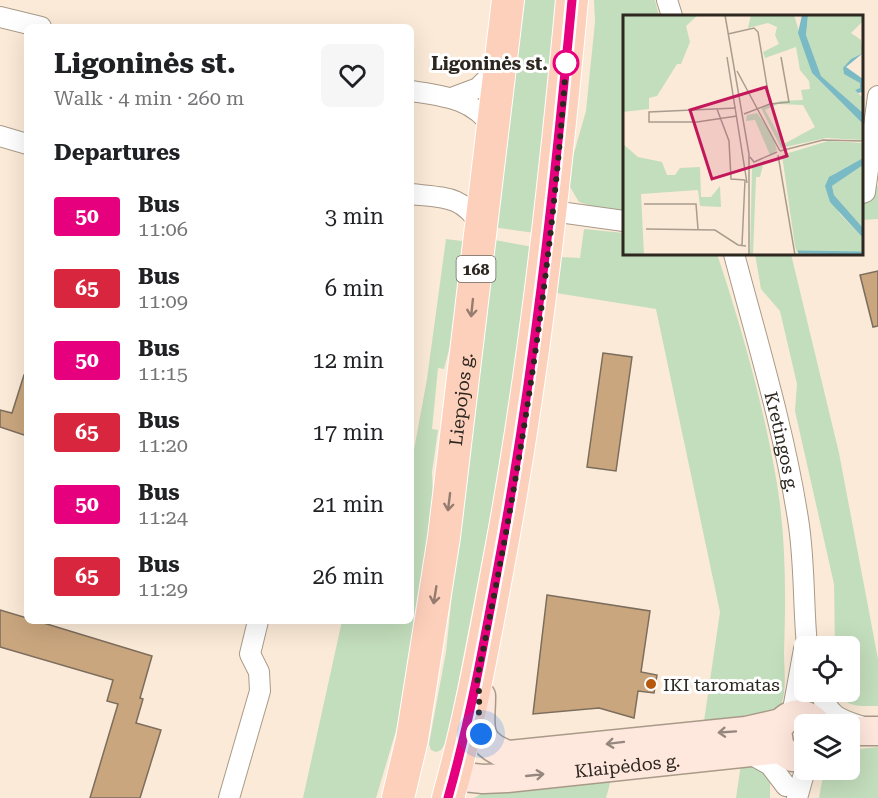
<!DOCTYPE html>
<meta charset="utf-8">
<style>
:root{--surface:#fff;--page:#f6f6f6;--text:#202124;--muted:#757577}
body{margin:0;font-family:"Roboto Serif",serif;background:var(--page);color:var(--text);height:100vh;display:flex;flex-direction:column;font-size:22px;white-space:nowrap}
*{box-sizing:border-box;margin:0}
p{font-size:20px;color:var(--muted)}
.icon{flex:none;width:33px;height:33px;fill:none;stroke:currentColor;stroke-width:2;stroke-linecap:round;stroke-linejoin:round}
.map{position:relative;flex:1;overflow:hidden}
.sheet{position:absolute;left:24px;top:24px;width:390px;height:600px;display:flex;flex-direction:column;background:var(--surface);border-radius:9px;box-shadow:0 6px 24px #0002}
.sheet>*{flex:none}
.badge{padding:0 12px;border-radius:4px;font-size:21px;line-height:39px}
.buttons{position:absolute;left:794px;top:636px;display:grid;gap:12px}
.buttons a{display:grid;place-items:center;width:66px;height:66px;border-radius:9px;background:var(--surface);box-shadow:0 6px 24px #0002;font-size:30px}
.you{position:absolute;width:30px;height:30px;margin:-15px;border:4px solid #fff;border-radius:50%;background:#1a73e8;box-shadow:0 0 0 9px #1a73e833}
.map>.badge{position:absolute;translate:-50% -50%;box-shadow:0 0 0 3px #fff}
h2{padding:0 30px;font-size:22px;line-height:54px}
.round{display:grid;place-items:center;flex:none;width:63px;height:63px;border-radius:9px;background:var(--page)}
.head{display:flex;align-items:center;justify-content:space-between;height:102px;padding:0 30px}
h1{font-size:28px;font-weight:700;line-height:45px}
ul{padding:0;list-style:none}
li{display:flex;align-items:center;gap:18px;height:72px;padding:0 30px}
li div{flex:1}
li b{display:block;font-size:22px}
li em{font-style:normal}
li .badge{min-width:66px;font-weight:700;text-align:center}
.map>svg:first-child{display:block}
</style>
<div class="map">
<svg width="878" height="798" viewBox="0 0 878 798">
<rect width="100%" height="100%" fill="#fbead7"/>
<path fill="#c3debc" d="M517,0H559L535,233L492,227Z
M594,0H655L659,16H624V211L594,207L579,202L570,187L568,174L586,111L595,22Z
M878,186V219L862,220V187Z
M584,229L624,233V254H717C741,325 765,411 777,484C786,538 786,597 784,652C784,669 788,697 778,710L703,728L720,612L656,309L556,293L561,257L580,258Z
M446,239L469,242L464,291L444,369L438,368L432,429L438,430L432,472L434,518L406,697L376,798H303L342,621H411V466L427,379Z
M489,239L533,247L502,456L447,741L441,750L436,752L431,750L429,744L446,652Z
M755,254H791L839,453L878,659V706C861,706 846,708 837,692H849V646H835L834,584L795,411L797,384L780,311L761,289Z
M878,747V798H819L824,770H849V750Z
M741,764L760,767L770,779V798H736Z
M612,776L606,798H474L486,791Z"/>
<path fill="#c9a67e" stroke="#7c6d5d" stroke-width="1.5" d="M878,271V326L873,327L860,275Z
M603,353L632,357L616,471L587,467Z
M24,375L27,376V436L0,427V410L12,413Z
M547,595L650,611L641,672L657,675L654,693L638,691L634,718L599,708L533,714Z
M0,610L27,618V621H37L152,656L140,698L143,699L136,723L161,730L140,798H90L118,704L107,701L113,680L0,647Z"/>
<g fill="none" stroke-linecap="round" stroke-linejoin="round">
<g stroke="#a99a88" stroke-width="22">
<g id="street">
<path d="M667,0L672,16"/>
<path d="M0,17L41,27"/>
<path d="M411,91C444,96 473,98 493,128"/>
<path d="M454,97L478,88L500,66"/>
<path d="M0,136L27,144"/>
<path d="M862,193L865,192L878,96"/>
<path d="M411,194C445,198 461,195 481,225"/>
<path d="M552,211L624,221"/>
<path id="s1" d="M734,254C757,341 784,429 798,519C805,562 803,604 807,646"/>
<path d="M820,692C831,719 840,719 866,728"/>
<path d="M792,715L804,649"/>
<path d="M747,752L770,765L786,786"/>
<path d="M229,798L260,691L259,672L250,654L258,621"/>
<path d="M797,798L805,770"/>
</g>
</g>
<g stroke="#a99a88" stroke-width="31">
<g id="secondary">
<path d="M481,696C481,726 473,742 508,755L746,731L781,723"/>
<path d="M849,731H878"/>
<path d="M804,757H792L780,749L777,731C785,713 803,708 817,724"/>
<path id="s2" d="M454,776L483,779L507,778L780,749"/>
</g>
</g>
<g stroke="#fff" stroke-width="34">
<g id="primary">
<path id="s3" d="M398,798L412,739L444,537L508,0"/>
<path d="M448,798C469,724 483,648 497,572C533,382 554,192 572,0"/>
</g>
</g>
<use href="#street" stroke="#fff" stroke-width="20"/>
<use href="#secondary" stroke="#fee7dd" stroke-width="28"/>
<use href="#primary" stroke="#fdd0bb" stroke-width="32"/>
</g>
<defs><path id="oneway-shaft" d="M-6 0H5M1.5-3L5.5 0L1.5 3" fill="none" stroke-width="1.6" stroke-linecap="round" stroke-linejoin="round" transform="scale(1.5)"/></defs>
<g stroke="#957c6e">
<use href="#oneway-shaft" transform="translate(472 308) rotate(96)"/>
<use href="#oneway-shaft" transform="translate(449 502) rotate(97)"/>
<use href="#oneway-shaft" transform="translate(435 595) rotate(99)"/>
</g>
<g stroke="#96877e">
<use href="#oneway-shaft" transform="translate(727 732) rotate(176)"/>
<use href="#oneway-shaft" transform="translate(615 743) rotate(173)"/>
<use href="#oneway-shaft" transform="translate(535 775) rotate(-6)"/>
</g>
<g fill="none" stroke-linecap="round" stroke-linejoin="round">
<g stroke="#fff" stroke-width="14">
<path id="line" d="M448,798C469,724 483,648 497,572C533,382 554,192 572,0"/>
</g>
<use href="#line" stroke="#e6007e" stroke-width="9"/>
<path stroke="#2d2720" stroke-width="6" stroke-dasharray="0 10.8" d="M481,734C476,716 482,698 477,679C520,477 552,269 566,63"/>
</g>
<circle fill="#fff" stroke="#e6007e" stroke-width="3" cx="566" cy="63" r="12"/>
<circle fill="#b7590b" stroke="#fff" stroke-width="2" cx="651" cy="684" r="6"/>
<g text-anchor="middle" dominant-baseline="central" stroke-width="6" stroke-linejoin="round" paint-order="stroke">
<rect fill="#fff" stroke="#6c6863" stroke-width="1.5" x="456.5" y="256" width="39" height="26" rx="4.5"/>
<g font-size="16" font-weight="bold" fill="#2d2720">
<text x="476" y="269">168</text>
</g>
<g font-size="18" font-weight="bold" fill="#2d2720" stroke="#fff" text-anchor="end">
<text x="548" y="63">Ligoninės st.</text>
</g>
<g font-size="18" fill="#2d2720" stroke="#fff">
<text stroke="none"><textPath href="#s3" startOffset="404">Liepojos g.</textPath></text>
<text stroke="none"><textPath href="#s1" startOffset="194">Kretingos g.</textPath></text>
<text stroke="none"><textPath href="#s2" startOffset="174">Klaipėdos g.</textPath></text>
</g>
<g font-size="18" fill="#2d2720" stroke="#fff" text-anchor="start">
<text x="663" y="684">IKI taromatas</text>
</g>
</g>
<g transform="translate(623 15)">
<rect width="240" height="240" fill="#fbead7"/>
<path d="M0,0H75L63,11L67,27L58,49H54L34,81L26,83V94L0,97ZM128,0H171L189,58L240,109V125L203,123L158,133L138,93L157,86L180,85L178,75L187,74L186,66L177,55L173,32L142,43L140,37L156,29L152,20L154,12L145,8L125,13ZM155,89L180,90L192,112L161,129L142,95ZM185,0H240V6L228,18L238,25L240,38L228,44L220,56L237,68L238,73L232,75L240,83V98L198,61L183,20ZM134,98L148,117L154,135L147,140L132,105L123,106L124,100ZM205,126L240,128V143L211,159L202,171L217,199L240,223V239L174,237L172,231L159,140ZM0,129L15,142L39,147L44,160H52L57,153L77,152L78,182H88L97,171L98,192L77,191L75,175L18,179L21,240H0ZM141,146L137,162H133L130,240H127L129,152ZM240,150V213L211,180L209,171Z" fill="#c3debc" fill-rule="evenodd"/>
<path d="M179,0H185L183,20L198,61L240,98V109L189,58L175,18ZM240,38L223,52L240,64V77L235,78L240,83L232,75L237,73V68L221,59L220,53L228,44ZM240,143V150L209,171L211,180L240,213V223L207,187L202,171L206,162Z" fill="#79bac4"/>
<path fill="none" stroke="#79bac4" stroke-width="3" d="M175,237L240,238"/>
<path fill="none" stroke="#a99c8e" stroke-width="1.5" d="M102,0L126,139V240M105,19L131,13L135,17L147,89L121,99M104,42L124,168M114,56L157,136M147,89L166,87L158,42M113,93L26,97V107H74L114,101M94,94L106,126L108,164L122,165M157,136L200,125L240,126M155,140L172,240M127,142L131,147L154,137M21,189H73L75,214M23,214L92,215L115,230L123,231M119,230L122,165"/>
<path fill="#c2185b" fill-opacity="0.15" stroke="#c2185b" stroke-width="3" d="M143,72L164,141L89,164L67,95Z"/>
<rect width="240" height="240" fill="none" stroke="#2d2720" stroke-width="3"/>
</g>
</svg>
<div class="buttons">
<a><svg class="icon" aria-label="locate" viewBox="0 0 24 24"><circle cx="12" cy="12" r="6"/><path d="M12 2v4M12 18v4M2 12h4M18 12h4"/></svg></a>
<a><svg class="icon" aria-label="layers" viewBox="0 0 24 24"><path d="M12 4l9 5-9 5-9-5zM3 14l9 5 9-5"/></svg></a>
</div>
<div class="you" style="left:481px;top:734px"></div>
<section class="sheet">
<div class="head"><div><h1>Ligoninės st.</h1><p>Walk · 4 min · 260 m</p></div><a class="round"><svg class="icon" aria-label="heart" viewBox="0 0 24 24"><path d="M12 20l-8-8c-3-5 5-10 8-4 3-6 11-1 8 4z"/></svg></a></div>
<h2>Departures</h2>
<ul>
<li><span class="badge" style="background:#e6007e;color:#fff">50</span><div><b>Bus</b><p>11:06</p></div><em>3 min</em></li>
<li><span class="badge" style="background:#d7263d;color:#fff">65</span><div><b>Bus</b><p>11:09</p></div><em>6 min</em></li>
<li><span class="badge" style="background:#e6007e;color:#fff">50</span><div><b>Bus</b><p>11:15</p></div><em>12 min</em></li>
<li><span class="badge" style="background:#d7263d;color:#fff">65</span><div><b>Bus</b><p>11:20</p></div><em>17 min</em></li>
<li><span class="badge" style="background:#e6007e;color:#fff">50</span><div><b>Bus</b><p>11:24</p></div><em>21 min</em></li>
<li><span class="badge" style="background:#d7263d;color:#fff">65</span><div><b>Bus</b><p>11:29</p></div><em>26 min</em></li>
</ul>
</section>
</div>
